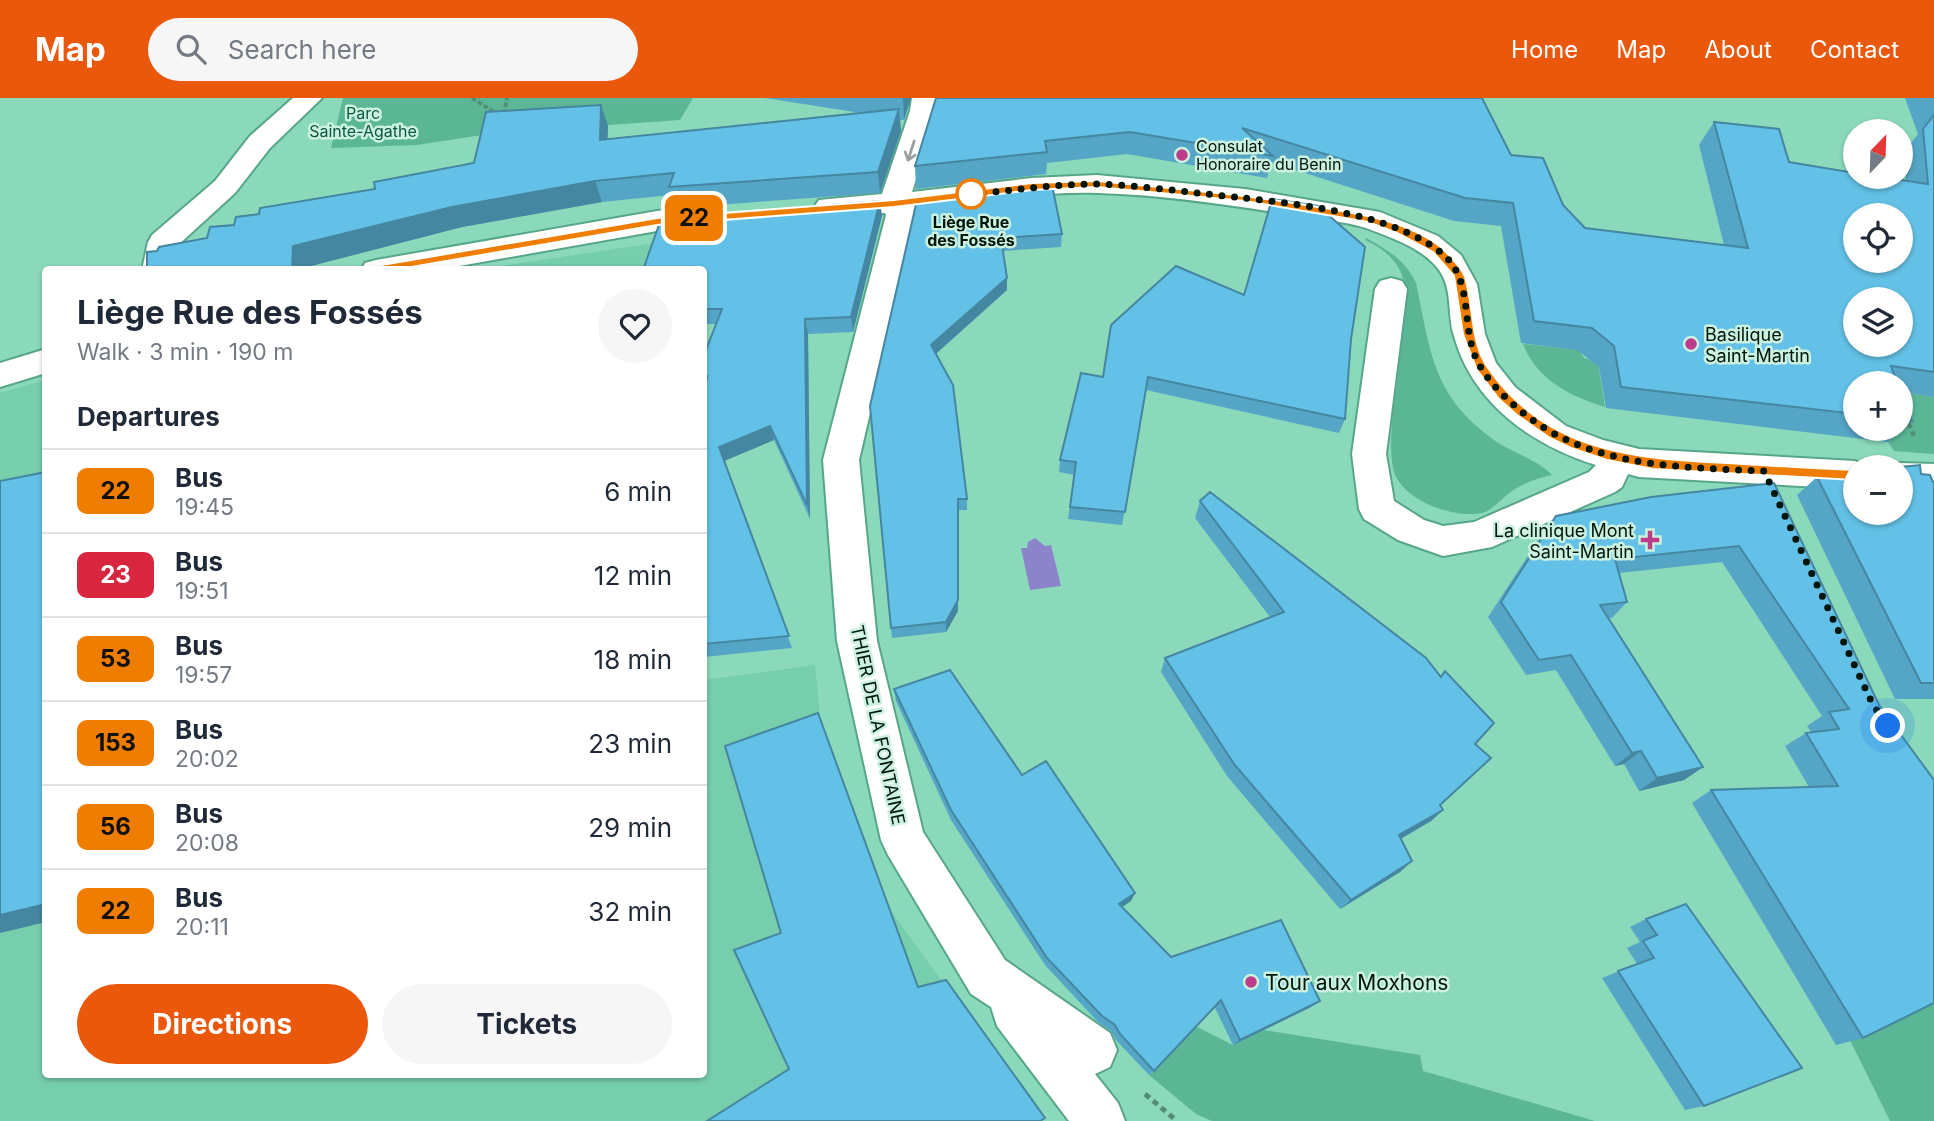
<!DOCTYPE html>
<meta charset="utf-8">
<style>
:root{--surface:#fff;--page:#f6f6f7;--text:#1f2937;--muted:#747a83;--line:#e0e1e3;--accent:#ea580c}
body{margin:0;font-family:Inter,sans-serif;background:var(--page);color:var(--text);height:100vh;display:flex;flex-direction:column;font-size:26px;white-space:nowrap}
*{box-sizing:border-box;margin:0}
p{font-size:23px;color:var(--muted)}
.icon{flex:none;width:38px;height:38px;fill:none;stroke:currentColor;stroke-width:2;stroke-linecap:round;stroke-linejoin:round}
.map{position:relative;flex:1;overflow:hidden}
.sheet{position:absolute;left:42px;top:168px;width:665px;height:812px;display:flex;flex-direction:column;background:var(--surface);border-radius:7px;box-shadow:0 2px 5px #0004}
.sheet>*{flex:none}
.badge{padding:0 14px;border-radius:10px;font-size:24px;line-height:46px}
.needle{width:46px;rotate:23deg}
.controls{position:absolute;left:1843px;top:21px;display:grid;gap:14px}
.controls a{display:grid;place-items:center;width:70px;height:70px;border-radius:50%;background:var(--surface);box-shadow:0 2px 5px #0004;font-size:35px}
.you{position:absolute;width:35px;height:35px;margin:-18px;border:5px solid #fff;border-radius:50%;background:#1a73e8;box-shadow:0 0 0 10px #1a73e833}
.map>.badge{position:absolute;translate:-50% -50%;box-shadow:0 0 0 4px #fff}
h2{padding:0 35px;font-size:26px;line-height:63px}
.round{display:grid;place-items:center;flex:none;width:74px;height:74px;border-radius:37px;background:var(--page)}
.headline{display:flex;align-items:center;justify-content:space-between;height:119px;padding:0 35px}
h1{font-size:33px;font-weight:700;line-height:52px}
.primary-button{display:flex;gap:14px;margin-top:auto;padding:14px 35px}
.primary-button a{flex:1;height:80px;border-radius:42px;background:var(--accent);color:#fff;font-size:28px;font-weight:700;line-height:80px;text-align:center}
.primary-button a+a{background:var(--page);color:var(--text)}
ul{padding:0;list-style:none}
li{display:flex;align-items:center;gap:21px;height:84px;padding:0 35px;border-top:2px solid var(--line)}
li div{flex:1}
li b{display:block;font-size:26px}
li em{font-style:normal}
li .badge{min-width:77px;font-weight:700;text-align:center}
header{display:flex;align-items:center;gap:42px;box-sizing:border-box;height:98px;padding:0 35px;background:var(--accent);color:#fff}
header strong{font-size:33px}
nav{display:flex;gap:38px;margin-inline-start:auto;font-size:24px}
.search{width:490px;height:63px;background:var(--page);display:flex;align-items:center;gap:18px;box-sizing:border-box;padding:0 24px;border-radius:38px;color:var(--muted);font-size:26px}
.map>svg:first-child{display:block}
</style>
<header>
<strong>Map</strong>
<div class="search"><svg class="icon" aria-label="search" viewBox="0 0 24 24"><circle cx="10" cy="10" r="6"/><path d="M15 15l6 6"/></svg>Search here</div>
<nav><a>Home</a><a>Map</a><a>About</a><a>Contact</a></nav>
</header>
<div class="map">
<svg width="1934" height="1023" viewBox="0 0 1934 1023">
<rect width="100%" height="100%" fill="#8ad9ba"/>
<path fill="#76cead" d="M655,145L646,171L479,172L481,171Z
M45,282L46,976H704V582L815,567L821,630L886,806L954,900L828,1023H0V295Z"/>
<path fill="#5ab695" d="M343,0H693L680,22L495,35L417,47L331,50Z
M1366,140C1388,152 1405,162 1416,185C1431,255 1432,299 1497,344C1513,355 1540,363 1552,377C1538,380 1524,385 1512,393C1503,399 1493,412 1482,415C1454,421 1399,402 1393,370C1388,343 1394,311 1397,284C1401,252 1403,220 1405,187C1400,164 1386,152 1365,142Z
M1523,246L1579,252L1584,260L1598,264L1605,309C1570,298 1537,282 1523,246Z
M1901,294L1934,299V356L1894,353L1888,344L1900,331Z
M1934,898V1023H1890L1849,940Z
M1195,928L1233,947L1264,932L1420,957L1423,973L1595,1023H1212L1196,1016L1149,977Z"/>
<path fill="#8b84cb" d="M1035,440L1045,448L1051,447L1061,488L1030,492L1021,450H1027L1028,444Z"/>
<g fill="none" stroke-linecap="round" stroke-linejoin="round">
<g stroke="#58a689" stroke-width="4">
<path id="minor" d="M293,0H322L270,50L235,95L177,148L172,172H142L148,144L152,137L215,83L250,38Z
M912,0H938V3L971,0H1060L1056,6L1047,8L935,20L912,94L1032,80L1097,77L1245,91L1380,114L1438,138L1461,157L1477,186L1485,236L1496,265L1515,289L1566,328L1603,342L1639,351L1855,363L1869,369H1855V391L1639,379L1628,376L1622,389L1615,394L1492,449L1443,458L1398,442L1364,421L1359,411L1352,356L1375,191L1380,183L1391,180L1402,183L1407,191L1386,356L1394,403L1424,422L1443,428L1474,424L1589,374L1596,367C1532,347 1473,306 1454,238C1447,216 1453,191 1439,172C1423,150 1390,139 1366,130C1345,123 1320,122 1298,118C1232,107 1164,97 1098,95C1036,93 974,105 913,112L916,117L859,362L877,543L923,734L1005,862L1110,935L1117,952L1110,969L1095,976L1118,1005L1125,1023H1069L997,928L991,909L971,896L888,757L881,742L837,543L823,362L886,117L885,115L829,118L819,116L814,109L819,102L882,96L910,13Z
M713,109L723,112L728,119L723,126L657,133L437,172H361L365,165L376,162L657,113Z
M46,251V275L0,289V265Z
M1900,365L1934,366V394L1900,393V369H1887Z"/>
</g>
<path stroke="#548d76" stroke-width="3.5" stroke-dasharray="4.5 2.5" stroke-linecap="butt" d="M472,0L497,16
M504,16L507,0"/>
<path stroke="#548d76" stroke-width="4.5" stroke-dasharray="5 3.5" stroke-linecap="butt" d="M1900,325L1909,326L1915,340"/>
<path stroke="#548d76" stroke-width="5" stroke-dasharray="6 4.5" stroke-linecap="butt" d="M1145,996L1177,1023"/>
<use href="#minor" fill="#fff" fill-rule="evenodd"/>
</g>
<path fill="#55a5c6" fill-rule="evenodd" d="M765,0H911L904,22H900L901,33L880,95L674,110L671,97L602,104L462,129L307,169L157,153L207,140L259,116L375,91L474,65L601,7L608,28L607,41L861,15Z
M936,0L1511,57L1585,130L1724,147L1699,47L1714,24L1789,64L1906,83L1904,54L1918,36L1905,0H1934V299L1901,294L1912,323L1888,344L1606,310L1599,269L1577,252L1521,245L1501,128L1454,123L1271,64L1267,80L1127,56L1047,65L1046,76L916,91L915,68ZM1855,285H1900V331H1855Z
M917,102L1062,136L1061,149L1003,153L1007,180V192L936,256L967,401V412H958V513L946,534L892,540L870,308Z
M882,118L853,234L808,236L810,421L774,342L724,363L792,550L704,559V257L716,226H704V172Z
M1351,241L1345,321L1339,335L1146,292L1122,427L1068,421L1074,377L1059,374L1060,362L1103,279Z
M1921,376L1934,386V601H1895L1797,397L1817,379Z
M1774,385L1879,607L1863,940L1836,947L1692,705L1711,692L1809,689L1785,648L1806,635L1811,634L1807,628L1822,618L1722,464L1619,475L1627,504L1612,520H1608L1703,669L1684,682L1639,693L1624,666L1615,668L1556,572L1526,577L1488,519L1543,435L1556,418Z
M1200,403L1491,660L1440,707L1443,712L1431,723L1401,741L1412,763L1400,774L1340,811L1227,678L1161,574L1165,560L1270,519L1195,420Z
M894,591L1022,677L1135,795L1131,803L1122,809L1171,859L1311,909L1233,947L1214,908L1149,977L1116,942L1111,933L1098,924L1045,867L951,722L896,603Z
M1686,806L1704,1008L1685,1012L1602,880L1637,866L1627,850L1640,844L1630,829L1646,821Z"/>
<path fill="#4586a1" d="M903,0H911L904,22Z
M601,7L608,28L607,63L600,42Z
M899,11L901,33L880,95L878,74Z
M595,83L602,104L462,129L307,169V172H292L293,148L452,109Z
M880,103L882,118L853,234L851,219Z
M1007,180V192L932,259L931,247Z
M805,221L808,236L810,421L807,407Z
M770,328L774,342L724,363L719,349Z
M958,401V513L946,534V524Z
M1641,653L1624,666L1615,668L1632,655Z
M1703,669L1684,682L1639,693L1657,680Z
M1443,712L1431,723L1388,748L1399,737Z
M1412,763L1400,774L1340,811L1351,802Z
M1135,795L1131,803L1115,814L1119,806Z
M46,806V824L0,835V817Z
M1320,903L1311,909L1233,947L1240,942Z"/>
<path fill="#63c0e6" stroke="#4586a1" stroke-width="2" fill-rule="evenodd" d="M936,0H1482L1511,57L1543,60L1563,107L1585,130L1748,150L1714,24L1779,31L1789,64L1855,75V79H1881L1928,86L1923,31L1934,17V274L1891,268L1897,285H1855V316L1621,289L1614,248L1592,230L1534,223L1513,105L1465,100L1242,30L1273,58L1130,34L1045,43L1047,54L915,68ZM1855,117H1900V163H1855ZM1855,201H1900V247H1855Z
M601,7L600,42L899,11L878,74L669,89L674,75L595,83L452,109L293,148L292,172H147V154L157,153L159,149L207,140L210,129L234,127L236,119L259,116L260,110L375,91L374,84L474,65L486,14Z
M1052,87L1062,136L1001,140L1007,180L931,247L953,287L967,401H958V502L946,524L891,530L870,308L917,102Z
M1272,101L1318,108L1365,149L1351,241L1345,321L1148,279L1125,414L1070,409L1076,364L1060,362L1081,275L1103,279L1111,227L1176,168L1244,197Z
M880,103L851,219L805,221L807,407L770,328L719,349L789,538L704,546V296L707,278L704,277V257L722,211H704V172H643L661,121Z
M1900,293L1912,323L1900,322Z
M1920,367L1921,376L1930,377L1934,386V585H1921L1817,379L1855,374V415H1900V369H1899Z
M46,374V806L0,817V383Z
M1774,385L1879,607L1934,682V905L1863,940L1711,692L1838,688L1806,635L1839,631L1829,614L1849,611L1739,448L1615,461L1627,504L1600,507L1703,669L1657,680L1641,653L1632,655L1571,557L1539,562L1501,504L1556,418L1651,399Z
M1210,394L1426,560L1441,579L1445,573L1494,625L1475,646L1491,660L1440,707L1443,712L1399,737L1412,763L1351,802L1234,666L1165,560L1284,514L1200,403Z
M950,572L1022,677L1046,663L1135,795L1119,806L1171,859L1281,822L1320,903L1240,942L1221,902L1154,973L1120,936L1115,927L1102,918L1047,860L951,712L894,591Z
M818,615L918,889L946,882L1045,1020L1040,1023H707L789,971L734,852L781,835L725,648Z
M1686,806L1802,970L1704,1008L1618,873L1654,860L1643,843L1657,837L1646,821Z"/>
<defs><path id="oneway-shaft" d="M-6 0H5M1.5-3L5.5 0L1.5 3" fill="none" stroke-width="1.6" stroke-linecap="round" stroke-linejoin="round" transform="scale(1.75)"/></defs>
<use stroke="#99a19e" href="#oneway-shaft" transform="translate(911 53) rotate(108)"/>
<path fill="#ef7d00" stroke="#fff" stroke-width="2" d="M1097,83C1169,90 1241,96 1312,108C1354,115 1408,122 1442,150C1449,157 1462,170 1465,179C1474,208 1470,244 1488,270C1546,354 1636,361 1728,365C1771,368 1813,370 1855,372L1861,377L1855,382L1653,371L1607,362L1571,350L1550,340L1517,317L1499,301L1477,272L1463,236L1454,178L1433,154L1397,135L1368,124L1245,103L1097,89L1032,92L894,109L657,127L376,175L371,172L376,168L657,120L894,102L1032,85Z"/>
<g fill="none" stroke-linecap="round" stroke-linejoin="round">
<path stroke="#00150c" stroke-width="7" stroke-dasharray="0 12.6" d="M971,96C1010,93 1054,86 1096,86C1133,87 1171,92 1207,96C1275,104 1393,111 1445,158C1472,183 1462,225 1475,258C1483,277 1499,294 1514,307C1583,370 1676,369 1764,373L1873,607L1888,628"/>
</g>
<g fill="#bc3d89" stroke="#cbf1e0" stroke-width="2.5">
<circle cx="1182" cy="57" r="7"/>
<circle cx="1691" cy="246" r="7"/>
<path d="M1646.5 431.5h7v7h7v7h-7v7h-7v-7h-7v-7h7z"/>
<circle cx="1251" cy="884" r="7"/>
</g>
<circle fill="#fff" stroke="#ef7d00" stroke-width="3.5" cx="971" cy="96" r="14"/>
<g text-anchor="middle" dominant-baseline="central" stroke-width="5" stroke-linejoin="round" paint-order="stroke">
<g font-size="16" fill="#0b5942" stroke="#cbf1e0">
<text x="363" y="15">Parc<tspan x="363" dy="18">Sainte-Agathe</tspan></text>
</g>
<g font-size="16" fill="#00150c" stroke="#cbf1e0" text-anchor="start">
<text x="1196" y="48">Consulat<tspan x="1196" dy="18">Honoraire du Benin</tspan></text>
</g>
<g font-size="16" font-weight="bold" fill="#00150c" stroke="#cbf1e0">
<text x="971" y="124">Liège Rue<tspan x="971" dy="18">des Fossés</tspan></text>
</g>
<g font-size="18" fill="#00150c" stroke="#cbf1e0" text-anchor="start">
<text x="1705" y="236">Basilique<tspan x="1705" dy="21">Saint-Martin</tspan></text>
<text x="1634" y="432" text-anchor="end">La clinique Mont<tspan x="1634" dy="21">Saint-Martin</tspan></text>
</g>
<g font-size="18" fill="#00150c" stroke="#cbf1e0">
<text transform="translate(878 627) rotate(78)">THIER DE LA FONTAINE</text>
</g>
<g font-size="21" fill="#00150c" stroke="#cbf1e0" text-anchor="start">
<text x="1265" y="884">Tour aux Moxhons</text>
</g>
</g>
</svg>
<div class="controls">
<a><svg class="needle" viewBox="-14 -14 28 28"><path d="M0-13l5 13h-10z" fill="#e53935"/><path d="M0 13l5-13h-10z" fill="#747a83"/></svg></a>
<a><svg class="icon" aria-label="locate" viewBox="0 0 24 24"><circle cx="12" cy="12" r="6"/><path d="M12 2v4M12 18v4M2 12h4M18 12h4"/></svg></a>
<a><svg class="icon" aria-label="layers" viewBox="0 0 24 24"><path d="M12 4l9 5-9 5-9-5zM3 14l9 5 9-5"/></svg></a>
<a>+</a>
<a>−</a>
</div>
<div class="you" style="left:1888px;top:628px"></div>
<b class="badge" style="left:694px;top:120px;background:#ef7d00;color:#111">22</b>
<section class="sheet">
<div class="headline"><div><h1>Liège Rue des Fossés</h1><p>Walk · 3 min · 190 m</p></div><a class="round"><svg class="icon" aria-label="heart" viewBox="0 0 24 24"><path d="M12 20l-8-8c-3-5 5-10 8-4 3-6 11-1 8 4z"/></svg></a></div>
<h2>Departures</h2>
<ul>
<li><span class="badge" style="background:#ef7d00;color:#111">22</span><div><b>Bus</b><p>19:45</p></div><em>6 min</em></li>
<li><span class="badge" style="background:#d7263d;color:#fff">23</span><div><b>Bus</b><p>19:51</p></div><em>12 min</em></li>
<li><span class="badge" style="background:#ef7d00;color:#111">53</span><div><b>Bus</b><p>19:57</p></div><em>18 min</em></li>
<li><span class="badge" style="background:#ef7d00;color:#111">153</span><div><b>Bus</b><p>20:02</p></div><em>23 min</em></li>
<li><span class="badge" style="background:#ef7d00;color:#111">56</span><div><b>Bus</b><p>20:08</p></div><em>29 min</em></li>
<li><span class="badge" style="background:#ef7d00;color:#111">22</span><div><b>Bus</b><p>20:11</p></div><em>32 min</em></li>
</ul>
<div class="primary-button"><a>Directions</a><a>Tickets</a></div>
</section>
</div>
